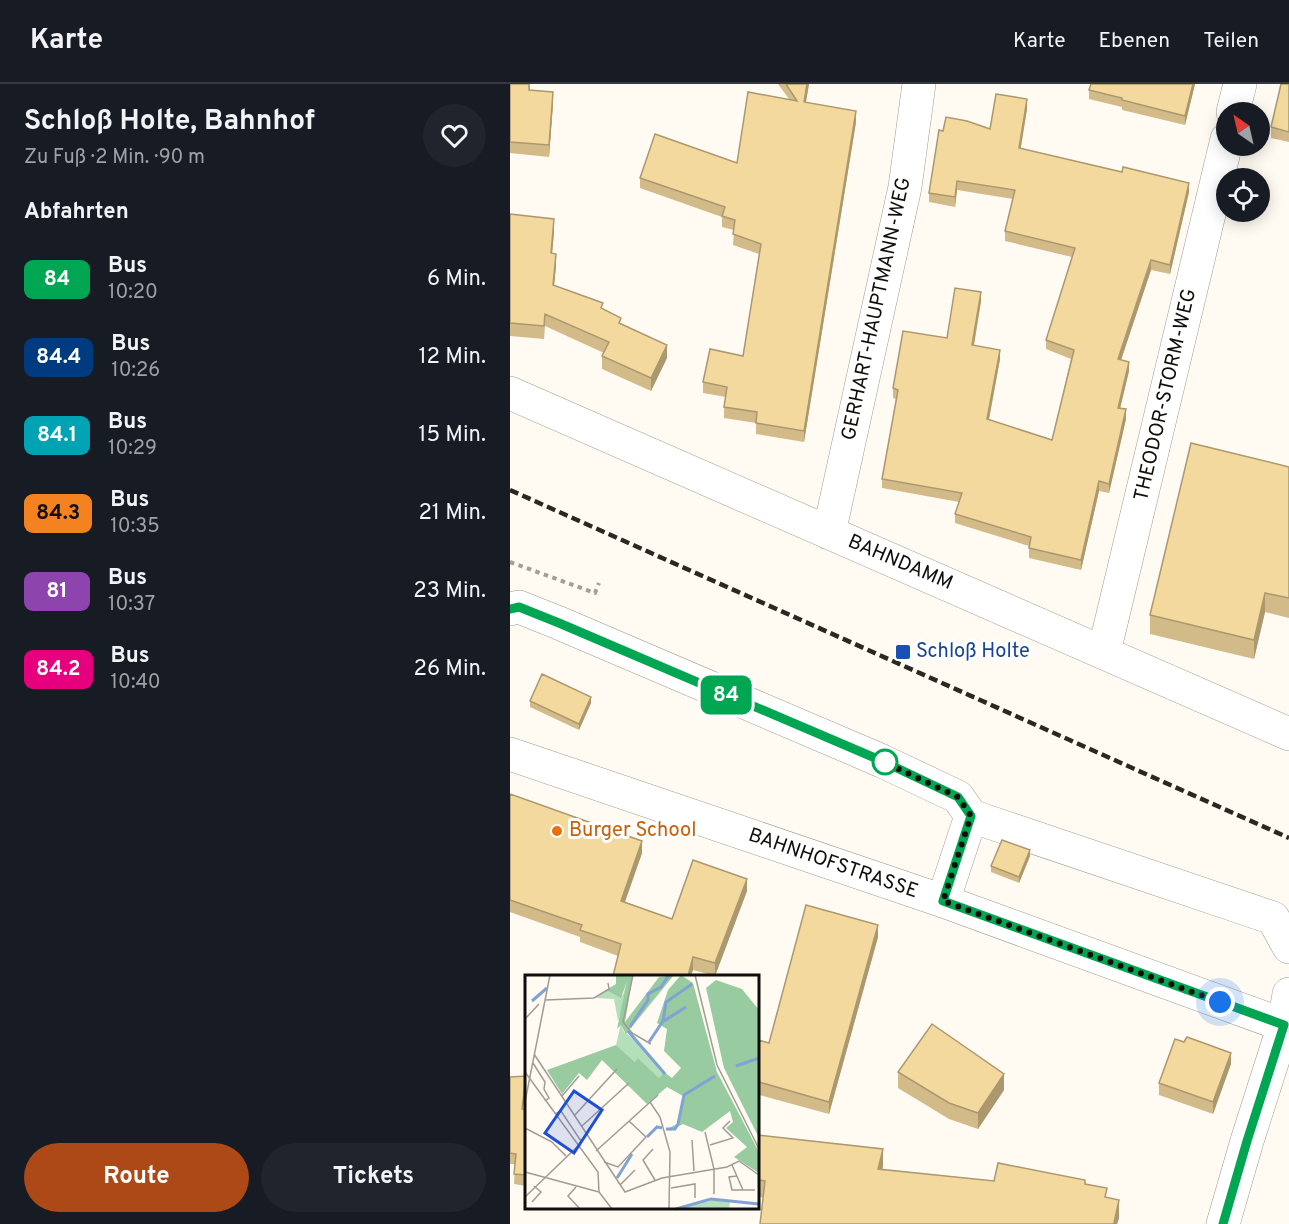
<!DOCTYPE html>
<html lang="de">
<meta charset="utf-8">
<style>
:root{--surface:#171b24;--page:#20242c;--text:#f1f3f6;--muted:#9ea1a6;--line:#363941;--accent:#ad4817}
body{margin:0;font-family:Overpass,sans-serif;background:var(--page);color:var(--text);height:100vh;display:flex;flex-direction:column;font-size:22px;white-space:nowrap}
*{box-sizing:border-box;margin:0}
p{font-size:20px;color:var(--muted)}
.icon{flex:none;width:33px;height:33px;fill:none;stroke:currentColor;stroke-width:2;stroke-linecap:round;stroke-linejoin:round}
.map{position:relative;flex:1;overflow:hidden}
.side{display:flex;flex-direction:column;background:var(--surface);width:510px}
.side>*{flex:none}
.badge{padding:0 12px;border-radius:9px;font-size:21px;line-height:39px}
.needle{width:39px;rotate:326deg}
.buttons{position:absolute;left:706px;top:18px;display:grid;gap:12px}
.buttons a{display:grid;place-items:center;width:54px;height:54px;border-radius:50%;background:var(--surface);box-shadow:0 3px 15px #0003;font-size:30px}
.you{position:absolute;width:30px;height:30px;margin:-15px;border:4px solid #fff;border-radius:50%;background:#1a73e8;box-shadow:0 0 0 9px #1a73e833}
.map>.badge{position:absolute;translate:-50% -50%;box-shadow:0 0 0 3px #fff}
h2{padding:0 24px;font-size:22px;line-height:54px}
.round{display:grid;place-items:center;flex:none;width:63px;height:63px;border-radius:32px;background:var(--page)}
.headline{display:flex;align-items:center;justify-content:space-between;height:102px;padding:0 24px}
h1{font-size:28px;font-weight:700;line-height:45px}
.button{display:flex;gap:12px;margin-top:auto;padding:12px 24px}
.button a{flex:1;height:69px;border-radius:36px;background:var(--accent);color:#fff;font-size:24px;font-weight:700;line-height:69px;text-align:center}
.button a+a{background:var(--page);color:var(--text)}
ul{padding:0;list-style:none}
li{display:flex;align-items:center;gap:18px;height:78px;padding:0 24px}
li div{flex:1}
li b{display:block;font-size:22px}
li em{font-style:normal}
li .badge{min-width:66px;font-weight:700;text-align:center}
header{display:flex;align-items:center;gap:36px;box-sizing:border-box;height:84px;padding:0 30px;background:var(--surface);border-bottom:2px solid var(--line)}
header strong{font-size:28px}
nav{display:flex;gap:33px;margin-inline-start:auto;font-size:21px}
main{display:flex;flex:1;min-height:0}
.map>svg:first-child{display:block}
</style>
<header>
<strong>Karte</strong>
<nav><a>Karte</a><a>Ebenen</a><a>Teilen</a></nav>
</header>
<main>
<section class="side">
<div class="headline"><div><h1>Schloß Holte, Bahnhof</h1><p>Zu Fuß · 2 Min. · 90 m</p></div><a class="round"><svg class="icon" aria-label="heart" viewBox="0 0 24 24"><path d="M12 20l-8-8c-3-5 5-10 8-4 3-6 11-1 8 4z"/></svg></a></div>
<h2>Abfahrten</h2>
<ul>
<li><span class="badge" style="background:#00a651;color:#fff">84</span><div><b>Bus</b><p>10:20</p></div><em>6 Min.</em></li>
<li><span class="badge" style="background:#003b80;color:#fff">84.4</span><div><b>Bus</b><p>10:26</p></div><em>12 Min.</em></li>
<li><span class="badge" style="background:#00a3b4;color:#fff">84.1</span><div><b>Bus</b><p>10:29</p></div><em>15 Min.</em></li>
<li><span class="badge" style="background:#f58220;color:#111">84.3</span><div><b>Bus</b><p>10:35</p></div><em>21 Min.</em></li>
<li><span class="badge" style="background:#8e44ad;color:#fff">81</span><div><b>Bus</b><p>10:37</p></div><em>23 Min.</em></li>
<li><span class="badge" style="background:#e6007e;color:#fff">84.2</span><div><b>Bus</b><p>10:40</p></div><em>26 Min.</em></li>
</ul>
<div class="button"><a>Route</a><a>Tickets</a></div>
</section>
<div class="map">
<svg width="779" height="1140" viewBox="0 0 779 1140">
<rect width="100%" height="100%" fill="#fffbf2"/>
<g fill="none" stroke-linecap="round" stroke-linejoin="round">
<g stroke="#a09b91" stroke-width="34">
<path id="minor" d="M723,28L730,0
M0,309L779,650
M319,449L395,103L409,0
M0,525L9,523L49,539L372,677L448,713L461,732L763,834L779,863
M594,568L717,55
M0,670L433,817L779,943
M433,817L461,732
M713,1140L737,1057L774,941L779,910"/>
</g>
<path stroke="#a29f98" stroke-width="4" stroke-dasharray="4.5 4.5" stroke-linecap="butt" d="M0,478L85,509L89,499"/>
<use href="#minor" stroke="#fff" stroke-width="33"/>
<path stroke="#292823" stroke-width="4.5" stroke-dasharray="9 4.5" stroke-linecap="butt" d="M0,406L779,754"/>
</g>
<path fill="#d2bb88" d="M0,0H20V6L43,20L39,73L0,69Z
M268,0H299L296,18L346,38L294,358L246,350V339L214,334V323L216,313L193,309V298L233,272L249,170L223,161L224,146L212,143V133L130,104V94L227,79L279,15Z
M581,0H685L675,41L612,26V23L579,15V6Z
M779,0V58L761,54V43Z
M517,25L511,64L679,108L660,190L641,186L611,276L619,287L610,324L616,335L599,409L589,407L571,486L519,474V462L445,439V430L449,418L372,404V395L386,315L383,314V304L437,254L471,217L464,262L490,275L479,336L542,356L561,275L536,265V256L562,173L495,157V147L503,115L447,106L445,123L419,118V109L433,47L480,45Z
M0,130L44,148L42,169L46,182L44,201L93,225L111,240L157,274L141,307L92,285V272L94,269L35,242L34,255L0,252Z
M779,383V534L755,528L744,575L640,550V531Z
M20,617L81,619L69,646L20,623Z
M0,710L132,769L115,818L162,835L237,807L205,892L183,886L108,872L70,858V853L0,828Z
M520,772L509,799L481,788V782Z
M368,853L319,1030L249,1011L248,1017V956L259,959Z
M674,958L721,980L703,1030L649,1011V999Z
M388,988L494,1006L468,1045L439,1035L388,1004Z
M0,993L16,1003L13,1025L16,1026V1102L4,1100L5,1080H0Z
M248,1051L373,1082L372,1086L484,1097L575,1100L597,1114L609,1134L607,1140L248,1113Z"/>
<path fill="#ab986f" d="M297,0H299L294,29V18Z
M683,0H685L675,41V32Z
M43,8V20L39,73V61Z
M517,15V25L509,73V64Z
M346,27V38L294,358V347Z
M447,97V106L445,123V113Z
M679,99V108L660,190V181Z
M44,135V148L41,182V169Z
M46,170V182L43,213V201Z
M641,176V186L608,285V275Z
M471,208V217L462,271V261Z
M157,261V274L141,307V294Z
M490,266V275L477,345V335Z
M619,278V287L608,333V324Z
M616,325V335L599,409V400Z
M589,397V407L571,486V476Z
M755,509V528L744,575V556Z
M81,613V619L69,646V640Z
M132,757V769L111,829V817Z
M520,766V772L509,799V793Z
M237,795V807L205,892V879Z
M368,841V853L319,1030V1018Z
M183,873V886L181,892H178Z
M721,969V980L703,1030V1018Z
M494,990V1006L468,1045V1029Z
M16,992V1003L12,1036V1025Z
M249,998V1011L248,1017V1005Z
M373,1065V1082L368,1103V1085Z
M609,1116V1134L607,1140H604Z"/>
<path fill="#f4d99e" stroke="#ab986f" stroke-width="1.5" d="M0,0H19V6L43,8L39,61L0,58Z
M276,0H297L294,18L346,27L294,347L246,339L247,328L214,323L217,303L193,298L200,265L233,272L251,160L223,150L225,136L212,132L215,123L130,94L145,50L227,79L238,8L287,17Z
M581,0H683L675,32L612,16V14L579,6Z
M771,0H779V48L761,43Z
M486,10L517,15L509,64L612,88L613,83L679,99L660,181L641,176L608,275L619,278L608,324L616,325L599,400L589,397L571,476L519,464L521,453L445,430L452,409L372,395L388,306L383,304L393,247L437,254L445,204L471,208L462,261L490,266L477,335L542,356L564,266L536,256L565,164L495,147L505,106L447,97L445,113L419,109L429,46L433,47L436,33L457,37L480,45Z
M0,130L44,135L41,169L46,170L43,201L93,219L91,224L111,234L109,239L157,261L141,294L92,272L99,258L35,230L34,242L0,239Z
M681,359L779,383V514L755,509L744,556L640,531Z
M32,590L81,613L69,640L20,617Z
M0,710L132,757L111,817L162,835L183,776L237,795L205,879L183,873L178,892H103L111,860L70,846L72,841L0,816Z
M492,756L520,766L509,793L481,782Z
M296,821L368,841L319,1018L249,998L248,1005V956L259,959Z
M422,940L494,990L468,1029L439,1019L388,988Z
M677,953L721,969L703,1018L649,999L665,955L674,958Z
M16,992L12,1025L16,1026V1091L4,1090L6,1070L0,1069V993Z
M248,1051L373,1065L368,1085L484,1097L488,1079L575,1096V1100L597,1104L595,1113L609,1116L604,1139L607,1140H250L255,1097L248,1096Z"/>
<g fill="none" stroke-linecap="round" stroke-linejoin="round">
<g stroke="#fff" stroke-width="14">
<path id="line" d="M0,525L9,523L49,539L372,677L448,713L461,732L433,817L774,941L737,1057L713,1140"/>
</g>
<use href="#line" stroke="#00a651" stroke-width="9"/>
<path stroke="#0f0e0a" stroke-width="6" stroke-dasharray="0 10.8" d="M375,678L372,677L448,713L461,732L433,817L710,918"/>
</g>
<rect fill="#1a4fb4" stroke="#fff" stroke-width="2" x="385" y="560" width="16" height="16" rx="3"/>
<circle fill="#fff" stroke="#00a651" stroke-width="3" cx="375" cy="678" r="12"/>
<circle fill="#e8710a" stroke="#fff" stroke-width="2" cx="47" cy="747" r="6"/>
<g text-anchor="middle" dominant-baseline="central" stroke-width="6" stroke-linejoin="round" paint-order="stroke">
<g font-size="20" fill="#0f0e0a" stroke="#fff">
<text transform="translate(367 225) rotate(-78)">GERHART-HAUPTMANN-WEG</text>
<text transform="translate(656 311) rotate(-77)">THEODOR-STORM-WEG</text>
<text transform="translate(390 479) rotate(23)">BAHNDAMM</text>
<text transform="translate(323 780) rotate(19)">BAHNHOFSTRASSE</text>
</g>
<g font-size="20" fill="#164399" stroke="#fff" text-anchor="start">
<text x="406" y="568">Schloß Holte</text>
</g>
<g font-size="20" fill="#c56008" stroke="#fff" text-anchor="start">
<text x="59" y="747">Burger School</text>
</g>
</g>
<g transform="translate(15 891)">
<rect width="234" height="234" fill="#fffbf2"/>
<path d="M103,3L98,33L93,46L89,24L71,23L81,15L98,20ZM96,49L99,57L114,67L139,97L134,103L114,84L111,88L91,70ZM189,225L205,226L204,234H155Z" fill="#b5debb"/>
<path d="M91,0H108L100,47L134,2L149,0L101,59L96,50L92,54L102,6L96,23L81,15L91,9ZM156,0L168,8L192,97L234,177V198L209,182L222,172L201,153L208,147L205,136L177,157L158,149L145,156L142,154L152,149L158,121L142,112L122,129L77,85L62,105L54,98L37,119L22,95L91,70L110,87L113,83L134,103L139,97L147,103L156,93L139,76L142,54L132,48L143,15ZM191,5L217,14L234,35V163L199,93L181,13Z" fill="#98cb9f"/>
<path fill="none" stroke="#81a2d4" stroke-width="3" d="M7,26L22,13M139,46L161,32M105,52L123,25V19L136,12L144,0M103,56L140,99M124,67L138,46L141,27L167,9M211,91L234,83M141,154H150L153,149L159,120L190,101M122,162L132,152L137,153M92,203L107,179M151,234L186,224L234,229"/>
<path fill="none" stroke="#9f9c95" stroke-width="1.5" d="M108,0L98,47L107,58L126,69M170,0L192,90L234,174M21,25L69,23L84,14L83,8M0,44L14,29M9,79L100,217L137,203L202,192L214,186L234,200M8,88L20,107L19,114L24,123L20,126M0,97L73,197L74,217L87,234M37,121L54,101M0,127L25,0M125,127L135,142L145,177L144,234M30,139L36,136L56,166L54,170M49,141L92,94M57,151L104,108M0,153L27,167L41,181M180,157L189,194V219M167,165L169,196M185,170L208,163L198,153L205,146M128,174L118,185L130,205M71,176L133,120M79,187L93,192L121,162L104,146M207,190L218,215M0,197L74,217M212,201L204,202L207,215H230M95,210L110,195M51,212L43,221L55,234M146,213L170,209V223M0,222L54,170M7,227L16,217L9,211"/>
<path fill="#1d4ed8" fill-opacity="0.15" stroke="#1d4ed8" stroke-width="3" d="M49,116L77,135L49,178L20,158Z"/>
<rect width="234" height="234" fill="none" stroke="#0f0e0a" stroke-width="3"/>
</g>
</svg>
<div class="buttons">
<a><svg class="needle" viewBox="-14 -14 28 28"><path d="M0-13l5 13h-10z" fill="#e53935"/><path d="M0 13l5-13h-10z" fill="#9ea1a6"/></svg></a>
<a><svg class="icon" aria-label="locate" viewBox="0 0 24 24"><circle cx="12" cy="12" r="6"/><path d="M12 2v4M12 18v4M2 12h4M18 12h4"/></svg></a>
</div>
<div class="you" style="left:710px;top:918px"></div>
<b class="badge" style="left:216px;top:611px;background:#00a651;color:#fff">84</b>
</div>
</main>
